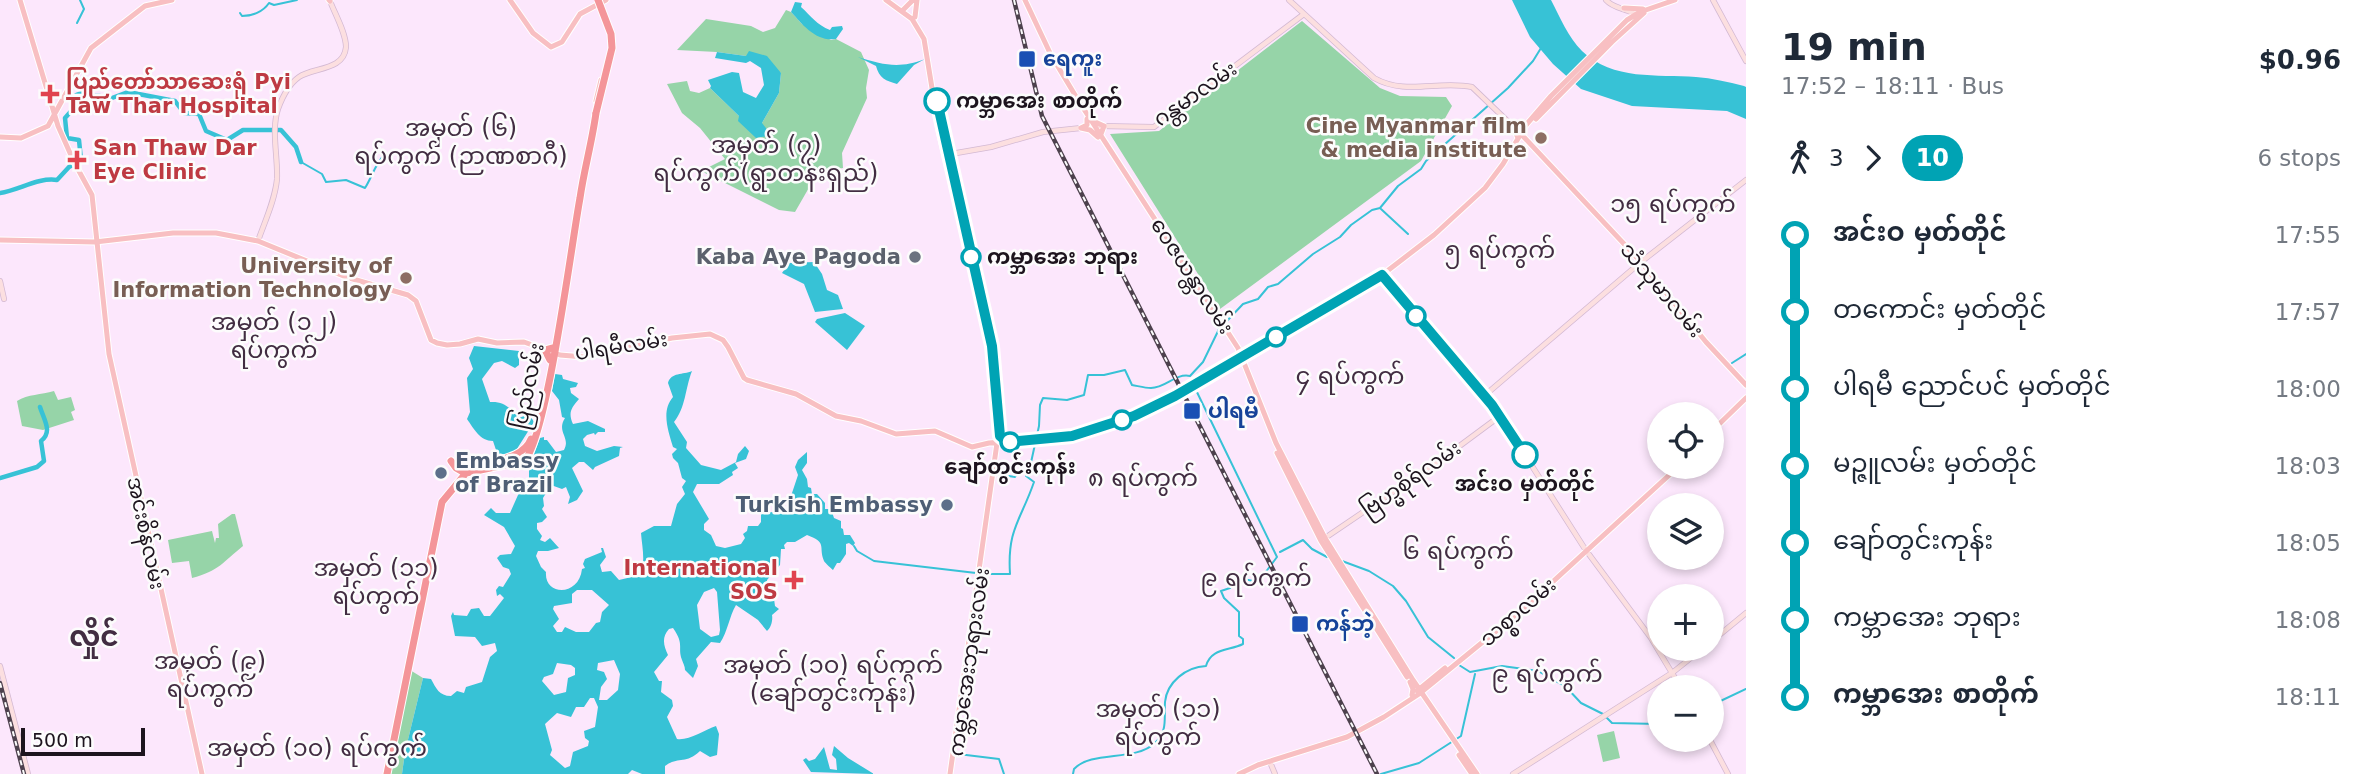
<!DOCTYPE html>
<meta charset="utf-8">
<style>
:root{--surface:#fff;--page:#f2f2f3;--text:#1f2937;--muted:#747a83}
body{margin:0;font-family:"DejaVu Sans","Noto Sans Myanmar",sans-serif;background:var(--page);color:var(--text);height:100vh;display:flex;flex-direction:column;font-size:26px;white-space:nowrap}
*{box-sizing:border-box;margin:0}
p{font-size:23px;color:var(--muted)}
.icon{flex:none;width:38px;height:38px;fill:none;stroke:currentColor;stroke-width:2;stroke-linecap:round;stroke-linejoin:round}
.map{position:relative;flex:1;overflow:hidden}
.side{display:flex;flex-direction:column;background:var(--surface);width:630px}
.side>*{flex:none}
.badge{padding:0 14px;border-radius:23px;font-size:24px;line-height:46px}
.buttons{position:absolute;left:1647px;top:402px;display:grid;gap:14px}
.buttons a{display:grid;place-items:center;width:77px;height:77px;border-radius:50%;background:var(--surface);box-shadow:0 4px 10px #0003;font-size:35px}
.scale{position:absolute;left:21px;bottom:18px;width:124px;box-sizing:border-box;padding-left:7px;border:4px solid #1d141e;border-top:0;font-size:19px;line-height:24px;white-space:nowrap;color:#1d141e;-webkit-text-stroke:5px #fcfcfc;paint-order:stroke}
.map>.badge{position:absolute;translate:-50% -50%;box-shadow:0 0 0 4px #fff}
.legs{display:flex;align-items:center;gap:10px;height:77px;padding:0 35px;font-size:23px}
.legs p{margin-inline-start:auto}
.overview{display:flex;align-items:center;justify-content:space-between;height:119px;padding:0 35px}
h1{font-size:38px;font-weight:800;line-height:52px}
ul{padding:0 35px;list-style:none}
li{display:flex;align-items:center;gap:24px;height:77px;font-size:26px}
li i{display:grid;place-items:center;width:10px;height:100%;margin:0 9px;background:currentColor}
li i::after{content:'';width:18px;height:18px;margin:-9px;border:5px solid;border-radius:50%;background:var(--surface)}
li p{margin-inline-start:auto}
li:first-child i{background:linear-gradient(#0000 50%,currentColor 0)}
li:last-child i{background:linear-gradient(currentColor 50%,#0000 0)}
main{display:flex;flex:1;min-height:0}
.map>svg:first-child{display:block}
</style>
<main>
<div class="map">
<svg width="1746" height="774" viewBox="0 0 1746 774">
<rect width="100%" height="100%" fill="#fce7fc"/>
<path fill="#96d4a8" d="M786,10L791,12L802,24L831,40L836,39L861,52L869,70L866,88L867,98L842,153L843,168L818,172L795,212L779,210L701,171L725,159L700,128L682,113L667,84L687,81L690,91L699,93L710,88L739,116L762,123L779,93L781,73L746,56L717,52L677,50L706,19L751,26L763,32L775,28Z
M1302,21L1380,88L1400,96L1446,97L1452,106L1421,161L1220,309L1110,134L1159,131Z
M54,391L58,400L71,397L75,410L71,412L74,420L43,430L22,426L17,401C28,394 41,395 54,391Z
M232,514H235L243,546C223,562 219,571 192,578L189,561L172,563L168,540L212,531L215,543L216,538H219L218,524Z
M410,670L423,678L405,752L402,774H389Z
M1614,731L1620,758L1603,762L1597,735Z"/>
<path fill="#37c2d6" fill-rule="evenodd" d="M1512,0H1551C1560,17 1568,37 1582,51C1613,81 1657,74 1696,77C1712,78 1728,82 1744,86L1746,87V119L1727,111L1632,106L1581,89L1553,64L1530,37Z
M795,2L802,3L801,7C811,16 817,25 830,30L832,27L842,26L843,29L836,39C816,42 803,25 791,12Z
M749,51L767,56L781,73L779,93L762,123L769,132L767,136L756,138L738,121L739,116L710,88L711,86L708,80L732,72L739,73L743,92L756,98L764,85L761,68L750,61L746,63L715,58L717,52L746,56Z
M858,57C884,65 899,69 925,59L914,65L897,84C886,81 879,78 876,66Z
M814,262L822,274L827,290L838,295L843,309L815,312L804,284L782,273L789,263Z
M845,313L865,326L847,350L815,322L817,319Z
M474,346L519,351V365L515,368L502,361L494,363L482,379L490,402C505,401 511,409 519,418L529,414L534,422L515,452L498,456L493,441C480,441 474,429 467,419L470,412L467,378L473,369L469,358Z
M692,371C685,389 686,407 674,422L687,442L686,448L701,465L721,470L736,462L738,454L745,446L749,451L746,459L735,463L738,468L732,472L733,475L719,484H697L693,492L709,519L704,524V530L711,535L716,546L725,548L741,544L745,538L743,534L747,531L748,526H758L761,522V514L769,512L790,513L792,509L791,496L798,475L795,467L798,460L807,452V463L802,470L807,479L808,487L811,488L812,494H817L825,503V509H831L834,518L841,521V528L843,529L844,535H850L855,543L853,546L849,543L846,544V554L840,563H837L833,570C832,569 825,563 824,561C818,546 828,543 807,535L795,542H787L784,545L785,549H781L780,565L767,580L768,594L774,599L775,606L779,609L772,615C773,620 771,628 767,631L758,620L736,605C729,617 728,631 720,643L711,642L696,659L698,666L693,678L685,670C685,666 683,663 682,660C677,647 685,645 673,628L669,629C661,638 664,646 668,655L654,672L659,681H662L661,692L672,700L673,706L667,717L677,739C688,741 705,730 716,726L719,734L717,755L710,757L700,751C685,765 678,756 665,766V774H642L632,770L628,774H402L405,752L423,678L431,679C436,688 439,696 451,696L457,691L464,693L466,687L482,682L490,657L497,651L495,643L482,646L475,637L455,636L451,616L453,612L454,615L467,616L471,609L479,608L484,616H490L504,598L500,594L497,596L496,590L499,586L503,587L511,574L509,569L503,567L497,558L500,555L511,554L515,546L504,527L484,515L491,508L496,513H510L518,495L529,480V468L540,438L544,437V440H547L556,452L564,450C571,437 556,432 565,418L562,417L559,400L552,391L555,374L562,375L563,379L578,383L576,387L570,388L571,393L579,399C571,408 568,413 573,424L588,421L605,429V432H598L595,435L594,433L587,435L583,439L585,446L597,451L614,446L623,447L620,448L619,456L595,467L593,470L584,462H579L572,468L583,491L577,500L568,504L570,497L566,487L562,489L551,485L543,498L544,506L542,509L547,517L542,522L537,523V529L542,536L540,540L545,542L550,538L559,548L548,551H538L536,556L541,567L546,572C544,596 579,597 582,569L585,568L583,564L585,559L602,552L601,548H603L606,557L600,565L602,572L611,571L619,580L640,575C646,562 642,547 641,533L654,526H671L677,504L685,494L682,487L686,481L682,478L678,463L673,458L672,454L677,449L673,447C668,430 661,411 673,397L668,383C671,372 683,375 692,371ZM714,588L717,592L720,630L719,635L711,637L700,629L697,605L704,592ZM577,590H592L609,605L602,612L600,622L596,623L589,632H576L565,627L562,632H557L553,626L559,619L553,609L554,606L572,603V594ZM614,660L620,674L618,690L607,700H599L601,687L607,679L604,672L597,670L598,663ZM557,663L571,665L575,668V675L568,678L566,692L554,695L542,681L544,677L553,674ZM590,698H594L598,707L595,727L584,731L585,738L589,741L588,746L573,752L570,766L565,768L550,755L552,750L545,724L557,713L571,717L576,707H584Z
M834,746L848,758L874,774L811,772L803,760L806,758L809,761L815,759L824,747L830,769L837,770L836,759L832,755Z"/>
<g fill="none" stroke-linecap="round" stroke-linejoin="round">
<path stroke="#37c2d6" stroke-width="2" d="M240,13L242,16C252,16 263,12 269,3L274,5L297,0
M77,23L84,9L80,0
M301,162L322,174L326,182L346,180L365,188C372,177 375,164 385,154
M1381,209L1408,234
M1226,322L1243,304L1258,299L1268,287L1278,284L1313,254L1340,237L1351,225L1372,210L1380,208L1398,186L1421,169L1426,161L1508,88L1533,61L1541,48
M1732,363L1746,354
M996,474L1015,477L1018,472L1027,470L1030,467L1039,426L1040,405L1043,398L1067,400L1084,395L1088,375H1104L1125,370L1132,385C1138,386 1145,388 1151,388C1166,388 1175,373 1190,376L1203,362L1221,325
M854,546L857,551L874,561L976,573
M1280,552L1303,540L1312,549L1327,557
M1342,561L1369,571L1393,586L1406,601L1428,637L1454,658
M981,574H1010C1007,529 1021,520 1034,482L1026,476L1027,471
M1459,665L1470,672L1502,666L1538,671L1566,687L1581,703L1603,714L1612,723L1659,724
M1712,705L1746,689
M958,754L999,759L1004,774
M1073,774L1074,769C1092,750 1135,762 1155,743C1168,731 1164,718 1165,702C1167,682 1186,667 1206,666C1211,648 1229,651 1243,644V639L1239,636V612L1224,598L1221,591L1230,588L1239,578L1253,581L1265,573L1277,557L1194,386
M1381,774L1419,763L1461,736L1475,674"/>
<path stroke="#37c2d6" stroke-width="4.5" d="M0,193C19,190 39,177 57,180L69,167L81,160L79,140L67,138L65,118L73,109L76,95L84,92L90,96H100L104,101L128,92L175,101L184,113L199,114L206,131L227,140L243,130H281L296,147L301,162
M0,478L37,467L44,461L41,441C53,432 44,420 40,407"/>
<g stroke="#d3b9d3" stroke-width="6">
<path id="secondary" d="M1289,0L1374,78C1406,96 1438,80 1472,87L1521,134
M1606,0C1614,9 1625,8 1635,14
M1713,0L1746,61
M1100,126L1154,127L1304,14
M945,155L991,147L1043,132L1081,128
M258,241C265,221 275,200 277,179C278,157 271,130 278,109C282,98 289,84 299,77C313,67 344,71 346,47C346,33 335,14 330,1
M1382,275L1500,416L1585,549L1651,638L1681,688
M0,281L4,299
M1484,396L1641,262L1746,180
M1325,538L1446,456L1500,416
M1712,641L1746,613
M0,666L28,774
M1710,740L1728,774
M1270,762L1275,774
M1513,774L1672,673L1702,649"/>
</g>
<g stroke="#fff" stroke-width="7">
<path id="primary" d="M20,0L58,126L74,162L92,195L109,354L202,774
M329,0L330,1
M510,0L533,33L551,47L562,42L580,14L606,0
M886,0L912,19L924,39L939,131L990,346L998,436L950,774
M1025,0L1051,55L1078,100L1238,348L1276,443L1325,538L1413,680L1477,774
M1624,8L1643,9
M903,10L913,0
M915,17L917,0
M596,101L601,80
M1087,119V125L1081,128L1090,130L1098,137
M1536,119L1612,42L1644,13
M1093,121L1104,126L1101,134
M1521,134L1641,262L1706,342L1746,385
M0,137L21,138L48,126L91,48L145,6L172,0
M1518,138L1513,126L1526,125
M0,240L95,242L173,233H216L258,241L346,277L408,295L416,301L431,340L437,343L447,345L460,344L478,339L497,343L524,342L560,355L584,357L672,338L710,334L723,340L728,347L744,378L747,380L796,394L836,416L861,421L896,434L935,431L972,447L989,443L1072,436L1117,422L1155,405
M1225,366L1382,275L1434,235L1485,188L1503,164L1526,125L1551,96L1627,20L1640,12L1675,0
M1712,431L1746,398
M1277,453L1321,541L1407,677
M1410,682L1413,689L1412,695
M1417,691L1445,668
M1459,755L1472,774
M1239,774L1258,765L1347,737L1384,717L1419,694L1522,610L1678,467"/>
</g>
<g stroke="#fff" stroke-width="9">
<path id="highway" d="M550,360L545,350L552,348
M451,461L456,468L463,472
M489,463C504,459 525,455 531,439
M387,774L442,502L466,473L524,461C547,439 572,240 580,198C584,170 592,142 596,113"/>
</g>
<use href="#secondary" stroke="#fcdfe0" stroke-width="4.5"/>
<use href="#primary" stroke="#f8bfc2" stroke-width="5"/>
<use href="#highway" stroke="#f49599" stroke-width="7"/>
<g stroke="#4d414d" stroke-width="4.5">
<path id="rail" d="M1014,0L1042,116L1377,774
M0,683L24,774"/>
</g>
<use href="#rail" stroke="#fcfcfc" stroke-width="2" stroke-dasharray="5" stroke-linecap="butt"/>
<g stroke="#fff" stroke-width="7" stroke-linecap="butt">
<path id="primary-bridge" d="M1155,405L1225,366"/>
</g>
<g stroke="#fff" stroke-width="9" stroke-linecap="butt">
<path id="highway-bridge" d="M596,113L612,48L611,34L598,0"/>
</g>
<use href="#primary-bridge" stroke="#f8bfc2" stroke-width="5"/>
<use href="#highway-bridge" stroke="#f49599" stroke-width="7"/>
</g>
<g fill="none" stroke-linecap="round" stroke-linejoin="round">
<g stroke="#fff" stroke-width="16">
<path id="line-1" d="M937,101L992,346L1000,436L1007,442L1072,436L1134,416L1175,396L1382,275L1492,405L1525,455"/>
</g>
<use href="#line-1" stroke="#00a3b4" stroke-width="10"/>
</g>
<g fill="#1a4fb4" stroke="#fcfcfc" stroke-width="2.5">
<rect x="1018" y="50" width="18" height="18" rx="3.5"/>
<rect x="1183" y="402" width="18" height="18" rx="3.5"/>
<rect x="1291" y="615" width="18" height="18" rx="3.5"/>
</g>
<g fill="#e0444e" stroke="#fcfcfc" stroke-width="2.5">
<path d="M46.5 83.5h7v7h7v7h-7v7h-7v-7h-7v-7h7z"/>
<path d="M73.5 149.5h7v7h7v7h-7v7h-7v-7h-7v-7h7z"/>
<path d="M790.5 569.5h7v7h7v7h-7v7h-7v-7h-7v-7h7z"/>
</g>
<g fill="#fff" stroke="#00a3b4" stroke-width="3.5">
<circle cx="937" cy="101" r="12"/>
<circle cx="971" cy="257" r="9"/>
<circle cx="1416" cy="316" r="9"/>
<circle cx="1276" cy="337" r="9"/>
<circle cx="1122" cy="420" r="9"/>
<circle cx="1010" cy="442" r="9"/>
<circle cx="1525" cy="455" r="12"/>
</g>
<g fill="#8d6e63" stroke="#fcfcfc" stroke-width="2.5">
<circle cx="1541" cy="138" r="7"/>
<circle cx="406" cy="278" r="7"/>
</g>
<circle fill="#6b7280" stroke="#fcfcfc" stroke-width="2.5" cx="915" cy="257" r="7"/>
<g fill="#5c6f8a" stroke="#fcfcfc" stroke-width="2.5">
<circle cx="441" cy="473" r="7"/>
<circle cx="947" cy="505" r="7"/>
</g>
<g text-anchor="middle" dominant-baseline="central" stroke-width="5" stroke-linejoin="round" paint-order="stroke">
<g font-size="21" font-weight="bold" fill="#164399" stroke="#fcfcfc" text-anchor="start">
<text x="1043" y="59">ရေကူး</text>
<text x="1208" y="411">ပါရမီ</text>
<text x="1316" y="624">ကန်ဘဲ့</text>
</g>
<g font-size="21" font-weight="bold" fill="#be3a42" stroke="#fcfcfc" text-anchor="start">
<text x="66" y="82">ပြည်တော်သာဆေးရုံ Pyi<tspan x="66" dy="24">Taw Thar Hospital</tspan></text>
<text x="93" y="148">San Thaw Dar<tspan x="93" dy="24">Eye Clinic</tspan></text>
<text x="778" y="568" text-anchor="end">International<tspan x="778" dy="24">SOS</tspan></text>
</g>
<g font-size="21" fill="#1d141e" stroke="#fcfcfc">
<text transform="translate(1195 94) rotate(-35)">ဂန္တမာလမ်း</text>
<text transform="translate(1192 276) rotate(57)">ဝေဇယန္တာလမ်း</text>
<text transform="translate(1662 290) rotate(50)">သံသုမာလမ်း</text>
<text transform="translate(621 346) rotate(-9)">ပါရမီလမ်း</text>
<text transform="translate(528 386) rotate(-78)">ပြည်လမ်း</text>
<text transform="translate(1411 479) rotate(-35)">ဗြဟ္မစိုရ်လမ်း</text>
<text transform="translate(146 533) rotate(78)">အင်းစိန်လမ်း</text>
<text transform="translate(1518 612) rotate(-41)">သစ္စာလမ်း</text>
<text transform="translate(969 662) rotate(-82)">ကမ္ဘာအေးဘုရားလမ်း</text>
</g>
<g font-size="21" font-weight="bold" fill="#1d141e" stroke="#fcfcfc" text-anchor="start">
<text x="956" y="101">ကမ္ဘာအေး စာတိုက်</text>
<text x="987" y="257">ကမ္ဘာအေး ဘုရား</text>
<text x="1010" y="467" text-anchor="middle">ချော်တွင်းကုန်း</text>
<text x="1525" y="484" text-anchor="middle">အင်းဝ မှတ်တိုင်</text>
</g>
<g font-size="21" font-weight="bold" fill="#785e54" stroke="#fcfcfc" text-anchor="end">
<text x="1527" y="126">Cine Myanmar film<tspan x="1527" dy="24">&amp; media institute</tspan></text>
<text x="392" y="266">University of<tspan x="392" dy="24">Information Technology</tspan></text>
</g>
<g font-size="21" font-weight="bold" fill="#5b616d" stroke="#fcfcfc" text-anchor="end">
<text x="901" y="257">Kaba Aye Pagoda</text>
</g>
<g font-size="21" font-weight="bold" fill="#4e5e75" stroke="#fcfcfc" text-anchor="start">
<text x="455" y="461">Embassy<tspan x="455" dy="24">of Brazil</tspan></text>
<text x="933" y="505" text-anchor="end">Turkish Embassy</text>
</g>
<g font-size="24" fill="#422d42" stroke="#fcfcfc">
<text x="461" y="128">အမှတ် (၆)<tspan x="461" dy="28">ရပ်ကွက် (ဉာဏစာဂီ)</tspan></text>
<text x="766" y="145">အမှတ် (၇)<tspan x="766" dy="28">ရပ်ကွက်(ရွာတန်းရှည်)</tspan></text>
<text x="1673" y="204">၁၅ ရပ်ကွက်</text>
<text x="1500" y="250">၅ ရပ်ကွက်</text>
<text x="274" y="322">အမှတ် (၁၂)<tspan x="274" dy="28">ရပ်ကွက်</tspan></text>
<text x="1350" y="376">၄ ရပ်ကွက်</text>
<text x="1143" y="478">၈ ရပ်ကွက်</text>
<text x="1458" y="551">၆ ရပ်ကွက်</text>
<text x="376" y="568">အမှတ် (၁၁)<tspan x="376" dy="28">ရပ်ကွက်</tspan></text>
<text x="1256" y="578">၉ ရပ်ကွက်</text>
<text x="210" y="661">အမှတ် (၉)<tspan x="210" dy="28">ရပ်ကွက်</tspan></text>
<text x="833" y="665">အမှတ် (၁၀) ရပ်ကွက်<tspan x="833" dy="28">(ချော်တွင်းကုန်း)</tspan></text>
<text x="1547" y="674">၉ ရပ်ကွက်</text>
<text x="1158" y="709">အမှတ် (၁၁)<tspan x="1158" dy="28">ရပ်ကွက်</tspan></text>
<text x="317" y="748">အမှတ် (၁၀) ရပ်ကွက်</text>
</g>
<g font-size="28" font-weight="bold" fill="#422d42" stroke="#fcfcfc">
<text x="94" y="636">လှိုင်</text>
</g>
</g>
</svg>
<div class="buttons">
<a><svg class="icon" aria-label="locate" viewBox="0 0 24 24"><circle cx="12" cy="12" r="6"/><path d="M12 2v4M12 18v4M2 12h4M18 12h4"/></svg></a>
<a><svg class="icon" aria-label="layers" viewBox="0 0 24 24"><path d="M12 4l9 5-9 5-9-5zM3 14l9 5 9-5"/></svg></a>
<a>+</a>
<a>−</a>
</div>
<div class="scale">500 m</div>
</div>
<section class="side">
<div class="overview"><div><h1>19 min</h1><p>17:52 – 18:11 · Bus</p></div><b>$0.96</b></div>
<div class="legs"><svg class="icon" aria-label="walk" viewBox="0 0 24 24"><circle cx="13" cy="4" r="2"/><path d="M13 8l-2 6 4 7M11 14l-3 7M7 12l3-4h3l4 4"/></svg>3<svg class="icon" aria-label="forward" viewBox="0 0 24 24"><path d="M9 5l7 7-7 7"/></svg><b class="badge" style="background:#00a3b4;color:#fff">10</b><p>6 stops</p></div>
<ul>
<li><i style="color:#00a3b4"></i><b>အင်းဝ မှတ်တိုင်</b><p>17:55</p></li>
<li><i style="color:#00a3b4"></i><span>တကောင်း မှတ်တိုင်</span><p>17:57</p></li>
<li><i style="color:#00a3b4"></i><span>ပါရမီ ညောင်ပင် မှတ်တိုင်</span><p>18:00</p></li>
<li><i style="color:#00a3b4"></i><span>မဉ္ဇူလမ်း မှတ်တိုင်</span><p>18:03</p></li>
<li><i style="color:#00a3b4"></i><span>ချော်တွင်းကုန်း</span><p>18:05</p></li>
<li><i style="color:#00a3b4"></i><span>ကမ္ဘာအေး ဘုရား</span><p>18:08</p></li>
<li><i style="color:#00a3b4"></i><b>ကမ္ဘာအေး စာတိုက်</b><p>18:11</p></li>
</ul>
</section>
</main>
